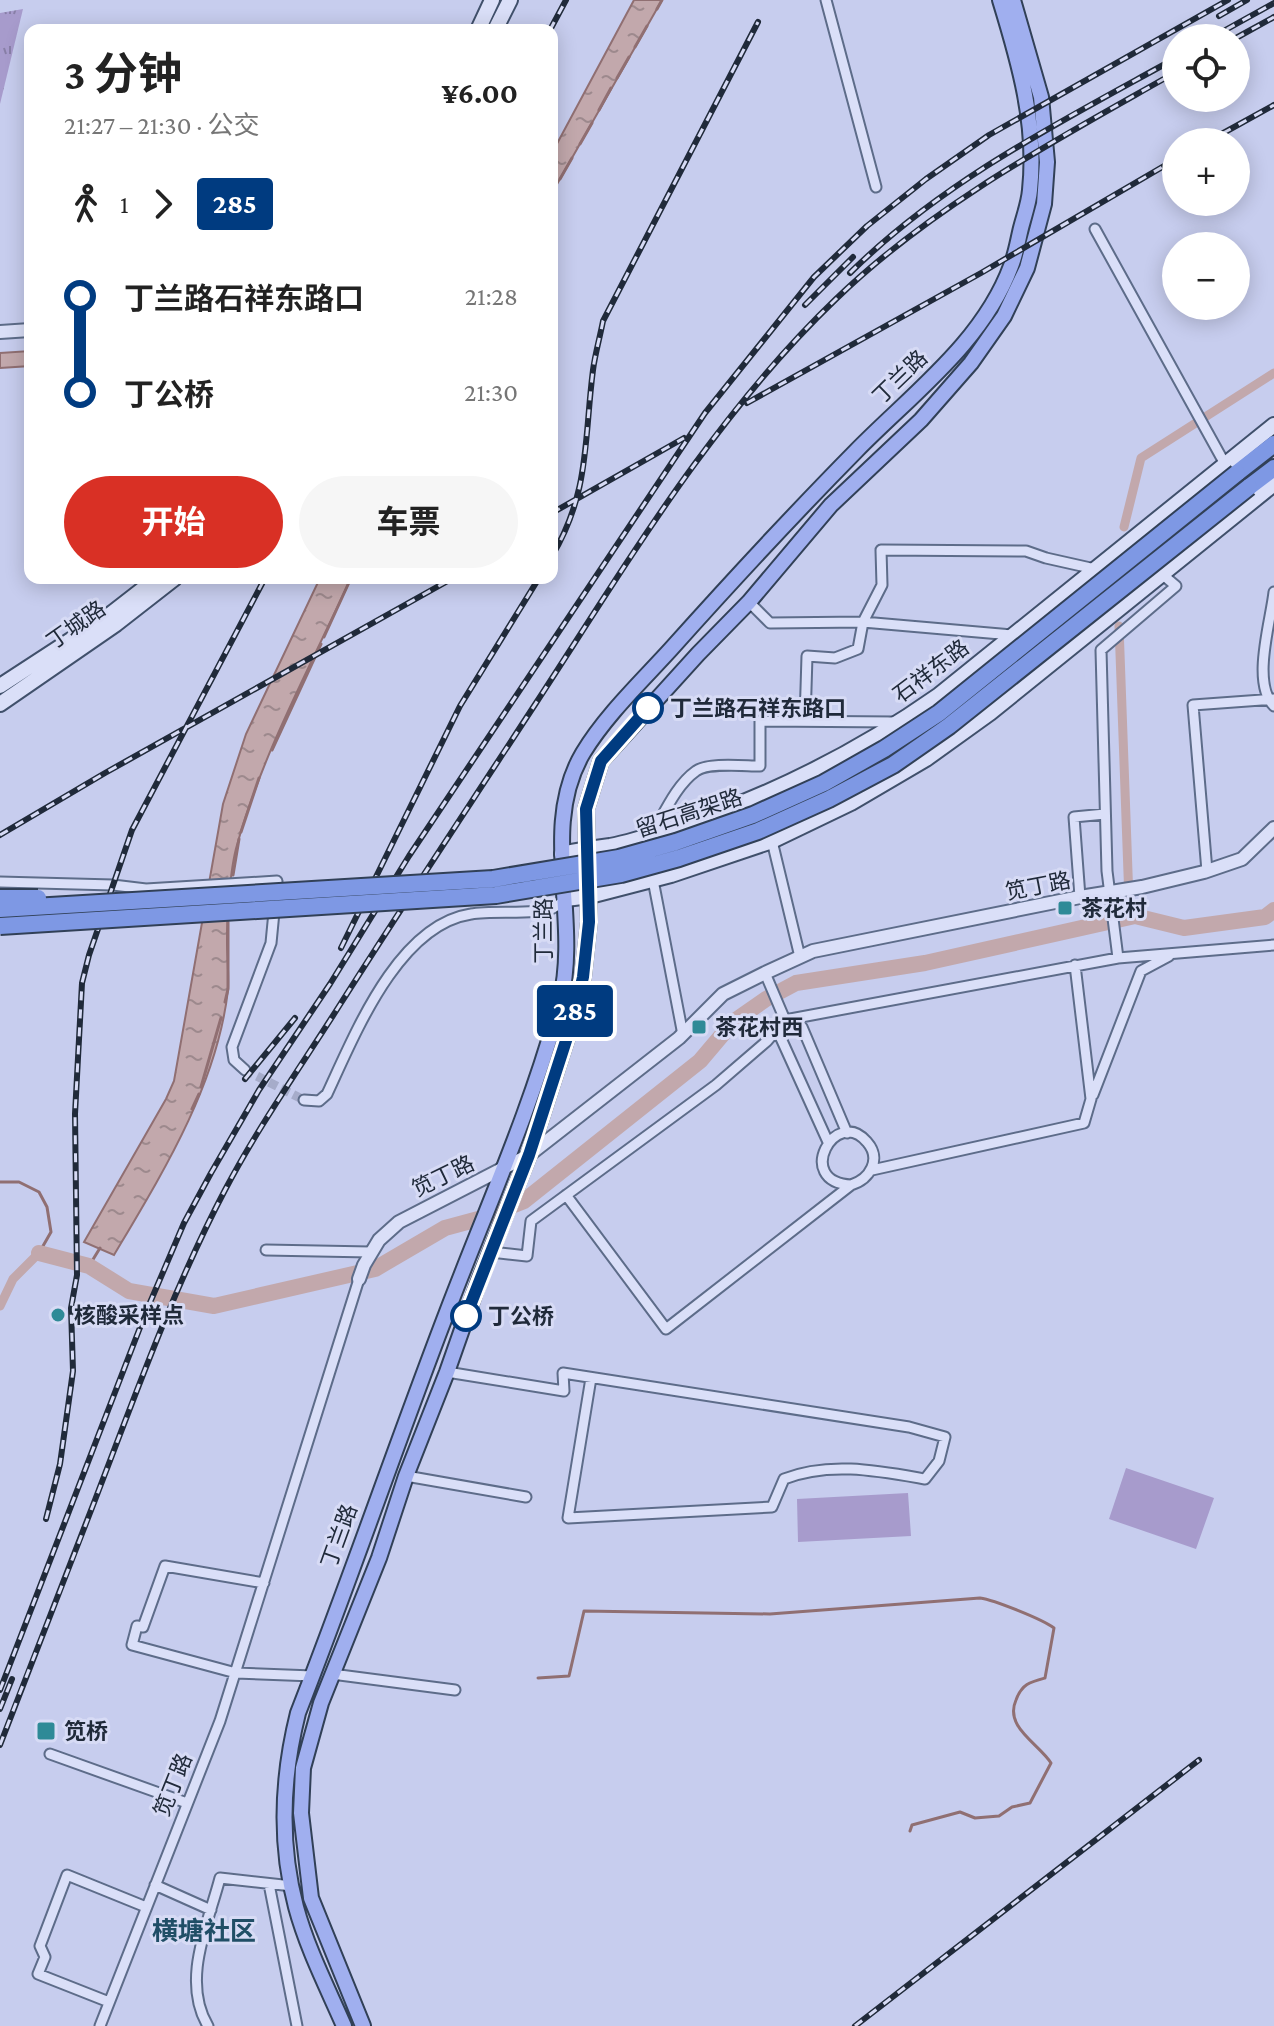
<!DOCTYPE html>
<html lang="zh">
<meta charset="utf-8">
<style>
:root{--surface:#fff;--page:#f6f6f6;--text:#222;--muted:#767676;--accent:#d93025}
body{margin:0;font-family:"Crimson Pro","Noto Sans SC",serif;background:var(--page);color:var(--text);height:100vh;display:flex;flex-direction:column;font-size:30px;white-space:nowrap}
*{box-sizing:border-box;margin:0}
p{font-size:26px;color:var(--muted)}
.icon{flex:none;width:44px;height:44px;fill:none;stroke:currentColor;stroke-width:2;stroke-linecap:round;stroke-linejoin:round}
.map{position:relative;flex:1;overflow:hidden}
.details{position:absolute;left:24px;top:24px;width:534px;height:560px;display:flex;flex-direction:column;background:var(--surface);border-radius:16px;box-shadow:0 4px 20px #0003}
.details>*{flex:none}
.badge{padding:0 16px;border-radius:6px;font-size:28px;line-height:52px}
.controls{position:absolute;left:1162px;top:24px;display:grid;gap:16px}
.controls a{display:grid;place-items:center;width:88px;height:88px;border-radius:50%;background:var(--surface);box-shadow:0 4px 20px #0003;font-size:40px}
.map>.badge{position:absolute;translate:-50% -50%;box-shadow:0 0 0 4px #fff}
.legs{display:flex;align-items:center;gap:12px;height:88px;padding:0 40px;font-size:26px}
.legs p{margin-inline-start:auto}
.summary{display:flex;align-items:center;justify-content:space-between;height:136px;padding:0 40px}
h1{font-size:44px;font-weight:700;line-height:60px}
.primary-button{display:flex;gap:16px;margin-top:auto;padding:16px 40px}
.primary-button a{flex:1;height:92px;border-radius:48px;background:var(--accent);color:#fff;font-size:32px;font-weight:700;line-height:92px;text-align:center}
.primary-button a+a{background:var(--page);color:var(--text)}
ul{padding:0 40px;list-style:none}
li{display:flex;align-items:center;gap:28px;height:96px;font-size:30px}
li i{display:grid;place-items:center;width:12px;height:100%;margin:0 10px;background:currentColor}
li i::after{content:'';width:20px;height:20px;margin:-10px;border:6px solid;border-radius:50%;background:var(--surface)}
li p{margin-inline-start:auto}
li:first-child i{background:linear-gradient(#0000 50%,currentColor 0)}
li:last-child i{background:linear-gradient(currentColor 50%,#0000 0)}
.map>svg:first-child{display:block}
</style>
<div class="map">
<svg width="1274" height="2026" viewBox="0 0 1274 2026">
<defs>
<pattern id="grass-tufts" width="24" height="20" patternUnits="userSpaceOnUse" patternTransform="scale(2)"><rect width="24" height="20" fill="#a79bcc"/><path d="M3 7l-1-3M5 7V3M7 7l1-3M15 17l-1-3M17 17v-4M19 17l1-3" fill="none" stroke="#887fa7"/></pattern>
<pattern id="water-ripples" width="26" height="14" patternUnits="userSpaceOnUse" patternTransform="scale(2)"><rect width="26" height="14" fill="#c2a8ac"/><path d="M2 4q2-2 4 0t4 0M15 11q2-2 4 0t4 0" fill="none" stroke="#9d898d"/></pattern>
</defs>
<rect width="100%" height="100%" fill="#c7cdee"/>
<path fill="url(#grass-tufts)" d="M23,9L0,104V13Z"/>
<path fill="#a79bcc" d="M1126,1468L1214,1498L1196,1549L1109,1519Z
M908,1493L911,1536L798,1542L797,1499Z"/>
<path fill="url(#water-ripples)" stroke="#906f72" stroke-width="2" d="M634,0H662L552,193V153Z
M30,351V366L0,368V353Z
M320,578H351C311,665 263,752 237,845C230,869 227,916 227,941C227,957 229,974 228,990C217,1086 162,1174 114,1255L84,1242L166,1099L174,1081L223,804L246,734Z"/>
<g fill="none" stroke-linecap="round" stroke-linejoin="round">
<path stroke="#906f72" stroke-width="3" d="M657,9L662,0
M635,47L647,26
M617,78L629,57
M599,110L611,88
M580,144L592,123
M560,179L572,158
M324,637L351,578
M272,750L321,644
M241,832L259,778
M233,875L239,839
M225,1002L228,989V922
M201,1087L221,1018
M192,1109L199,1094
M0,1182H19L39,1192L47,1207L51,1232L39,1253
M89,1266L100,1248
M538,1678L569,1676L584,1611L770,1614L980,1598C994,1600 1042,1619 1054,1628L1045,1678C1030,1682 1022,1684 1016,1700C1004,1727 1038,1743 1051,1763L1030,1803L1012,1807L999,1816L975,1818L960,1812L912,1825L910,1831"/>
<path stroke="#c2a8ac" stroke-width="9" d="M1124,527L1141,458L1274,373
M1119,626L1129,900L1135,916
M0,1306L13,1279L39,1253"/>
<path stroke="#c2a8ac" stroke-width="16" d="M39,1253L89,1266L129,1291L214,1306L375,1269L445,1228L482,1218L524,1201L700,1061L733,1022L766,999L796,983L925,963L1135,916L1184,928L1265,917L1274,910"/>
<path stroke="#a6acca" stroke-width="9" stroke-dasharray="9 4.5" stroke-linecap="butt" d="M245,1070L304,1100"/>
<g stroke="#5d6c89" stroke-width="13">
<path id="minor" d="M826,0L876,187
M1095,229L1225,464
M1274,592C1271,621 1251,683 1274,706
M749,602L770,623L863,622L1012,635
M805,721L807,656L835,658L858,649L863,622L882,585L881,550L1026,551L1046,558L1095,569
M652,834C664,814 676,785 696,771C708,762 744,766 760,766V721L897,722
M772,841L800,957
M1207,871L1193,705L1274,699
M653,880L683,1035
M0,882L113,885L146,889L277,881L271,943L232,1047L234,1060L245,1070
M1080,897L1074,817L1105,814
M1118,958L1107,871L1101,650L1176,586L1163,575
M765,973L785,1020L802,1027L847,1133
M782,1027L779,1034L828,1142
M1093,1095L1141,971L1169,956
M304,1100L319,1101L327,1094C355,1034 398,925 471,914C492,910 532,915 551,909C556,907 562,902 566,899
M872,1170L1084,1123L1091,1099L1075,965
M566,1195L666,1329L851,1185C870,1179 882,1159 867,1142C836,1105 793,1182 851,1185
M266,1250L370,1252
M491,1252L527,1256L531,1221L716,1085L767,1041L785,1020L1118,958L1274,945
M447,1372L564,1391L563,1373L909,1427L945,1437L939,1461L925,1479C879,1471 829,1461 784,1479L772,1507L568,1518L591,1378
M406,1476L526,1497
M264,1583L165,1566L143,1627L137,1626L132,1645L236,1673L313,1676
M332,1674L455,1690
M50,1754L187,1803
M269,1884L297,2026
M155,1885L211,1910
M109,2002L38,1974L45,1957L40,1946L67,1875L146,1907
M100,2026L220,1721L359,1279
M208,2026C181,1981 208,1924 220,1878L292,1886"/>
</g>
<g stroke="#5d6c89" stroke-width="16">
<path id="tertiary" d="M0,332L30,330
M359,1279L364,1265L379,1240L399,1222L529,1155L679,1038L723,994L765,973L813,951L1080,897L1142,887L1204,872L1242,859L1274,828"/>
</g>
<g stroke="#40506b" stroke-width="18">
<path id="secondary" d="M478,30L492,0
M495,30L510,0
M0,686L112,613L157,578
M0,704L116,624L175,578
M562,854C579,850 594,848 610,846C632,842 655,834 676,827C770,796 858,752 939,695L1274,425
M566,899L590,896L671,875L772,841L851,803L926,759L990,713L1274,484"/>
</g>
<g stroke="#314057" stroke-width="18">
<path id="primary" d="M344,2026C327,1987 307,1948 296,1907C279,1843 282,1777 298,1713C350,1580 396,1445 447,1312C485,1212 533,1105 560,1002C581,921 539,827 583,753C606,715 641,682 671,649C731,582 793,515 857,450C912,394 983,342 1011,266C1016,254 1018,240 1021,228C1024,216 1029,203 1030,190C1037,124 1019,62 1000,0
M363,2026L311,1898L301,1813L303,1768L321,1703L379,1558L406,1476L447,1372L479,1281L529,1155L574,1016L583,977L589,922L586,809L601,761L698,654L749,602L831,505L921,420L971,363L1004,316L1027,268L1044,204L1047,162L1041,97L1013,0"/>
</g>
<g stroke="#314057" stroke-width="20">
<path id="trunk" d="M1237,473L1274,444
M1249,487L1274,468"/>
</g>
<use href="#minor" stroke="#dadff8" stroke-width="9"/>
<use href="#tertiary" stroke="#dadff8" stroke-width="12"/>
<use href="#secondary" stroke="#dadff8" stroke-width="14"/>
<use href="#primary" stroke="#a0afef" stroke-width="14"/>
<use href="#trunk" stroke="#7e98e4" stroke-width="16"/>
<g stroke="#202a3a" stroke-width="6">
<path id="rail" d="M1219,16L1247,0
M550,30L566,0
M1211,38L1274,3
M1236,38L1274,17
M1207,142L1274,105
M850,273C944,180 1062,121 1176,58
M805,305L853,257
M747,403L981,273L1176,159
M552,513L684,438
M552,556C590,492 584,440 593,370C595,354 600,337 603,321L758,22
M0,835L105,773L453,578
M341,948L460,706L539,578
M245,1079L295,1018
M46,1519L60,1464L73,1371L71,1308L77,1275L75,1114L82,983L89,955L132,830L265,578
M0,1690L146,1312L184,1223L211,1173L259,1090L330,984L409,856L705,413L814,277L867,226L926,179L989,135L1228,0
M0,1709L12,1679
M0,1745C31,1663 64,1582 95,1500C135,1396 173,1289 225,1190C259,1125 302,1065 341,1003C405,902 471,803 536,703C627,563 714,416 836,299C934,204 1058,139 1176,72
M855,2026L1199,1760"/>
</g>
<use href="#rail" stroke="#d7dbf5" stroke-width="3" stroke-dasharray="9" stroke-linecap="butt"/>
<g stroke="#314057" stroke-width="20" stroke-linecap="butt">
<path id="trunk-bridge" d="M0,898H38
M0,909L493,879L619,858L676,842L753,815L824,783L884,749L939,713L1237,473
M0,926L496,895L621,874L679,858L758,831L829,799L893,765L949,726L1249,487"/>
</g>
<use href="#trunk-bridge" stroke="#7e98e4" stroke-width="16"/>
</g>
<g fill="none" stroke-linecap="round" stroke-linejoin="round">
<g stroke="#fff" stroke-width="18">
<path id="line-1" d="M466,1316L529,1155L574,1016L583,977L589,922L586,809L601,761L648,708"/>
</g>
<use href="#line-1" stroke="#003b80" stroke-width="12"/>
</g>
<g fill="#fff" stroke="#003b80" stroke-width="4">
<circle cx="648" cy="708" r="14"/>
<circle cx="466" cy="1316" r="14"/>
</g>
<g fill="#2e8a97" stroke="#d7dbf5" stroke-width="3">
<rect x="1057" y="900" width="16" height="16" rx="4"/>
<rect x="691" y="1019" width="16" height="16" rx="4"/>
<circle cx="58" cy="1315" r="8"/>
<rect x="36" y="1721" width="20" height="20" rx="4"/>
</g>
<g text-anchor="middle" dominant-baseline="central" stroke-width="6" stroke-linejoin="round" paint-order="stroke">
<g font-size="22" fill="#202a3a" stroke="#d7dbf5">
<text transform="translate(900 377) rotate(-44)">丁兰路</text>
<text transform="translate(76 625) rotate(-35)">丁城路</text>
<text transform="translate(931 671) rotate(-37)">石祥东路</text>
<text transform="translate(689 813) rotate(-18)">留石高架路</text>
<text transform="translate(1038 886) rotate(-11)">笕丁路</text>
<text transform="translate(543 931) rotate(-90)">丁兰路</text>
<text transform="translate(443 1176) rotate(-26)">笕丁路</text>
<text transform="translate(339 1536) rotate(-70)">丁兰路</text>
<text transform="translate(173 1785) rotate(-68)">笕丁路</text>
</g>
<g font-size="22" font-weight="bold" fill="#202a3a" stroke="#d7dbf5" text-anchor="start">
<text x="670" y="708">丁兰路石祥东路口</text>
<text x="488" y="1316">丁公桥</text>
</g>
<g font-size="22" font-weight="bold" fill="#202a3a" stroke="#d7dbf5" text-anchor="start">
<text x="1081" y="908">茶花村</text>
<text x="715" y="1027">茶花村西</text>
<text x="74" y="1315">核酸采样点</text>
<text x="64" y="1731">笕桥</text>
</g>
<g font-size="26" font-weight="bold" fill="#204e66" stroke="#d7dbf5">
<text x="204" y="1931">横塘社区</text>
</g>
</g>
</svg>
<div class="controls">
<a><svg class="icon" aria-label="locate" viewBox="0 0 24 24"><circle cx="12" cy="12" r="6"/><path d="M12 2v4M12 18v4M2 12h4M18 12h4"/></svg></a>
<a>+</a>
<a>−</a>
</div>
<b class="badge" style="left:575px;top:1011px;background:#003b80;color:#fff">285</b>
<section class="details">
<div class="summary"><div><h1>3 分钟</h1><p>21:27 – 21:30 · 公交</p></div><b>¥6.00</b></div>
<div class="legs"><svg class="icon" aria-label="walk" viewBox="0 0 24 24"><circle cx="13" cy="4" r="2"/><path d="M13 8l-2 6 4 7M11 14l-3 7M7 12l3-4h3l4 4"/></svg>1<svg class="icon" aria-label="forward" viewBox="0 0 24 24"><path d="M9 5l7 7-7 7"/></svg><b class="badge" style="background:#003b80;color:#fff">285</b></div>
<ul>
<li><i style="color:#003b80"></i><b>丁兰路石祥东路口</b><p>21:28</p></li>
<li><i style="color:#003b80"></i><b>丁公桥</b><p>21:30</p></li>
</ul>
<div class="primary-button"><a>开始</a><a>车票</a></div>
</section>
</div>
